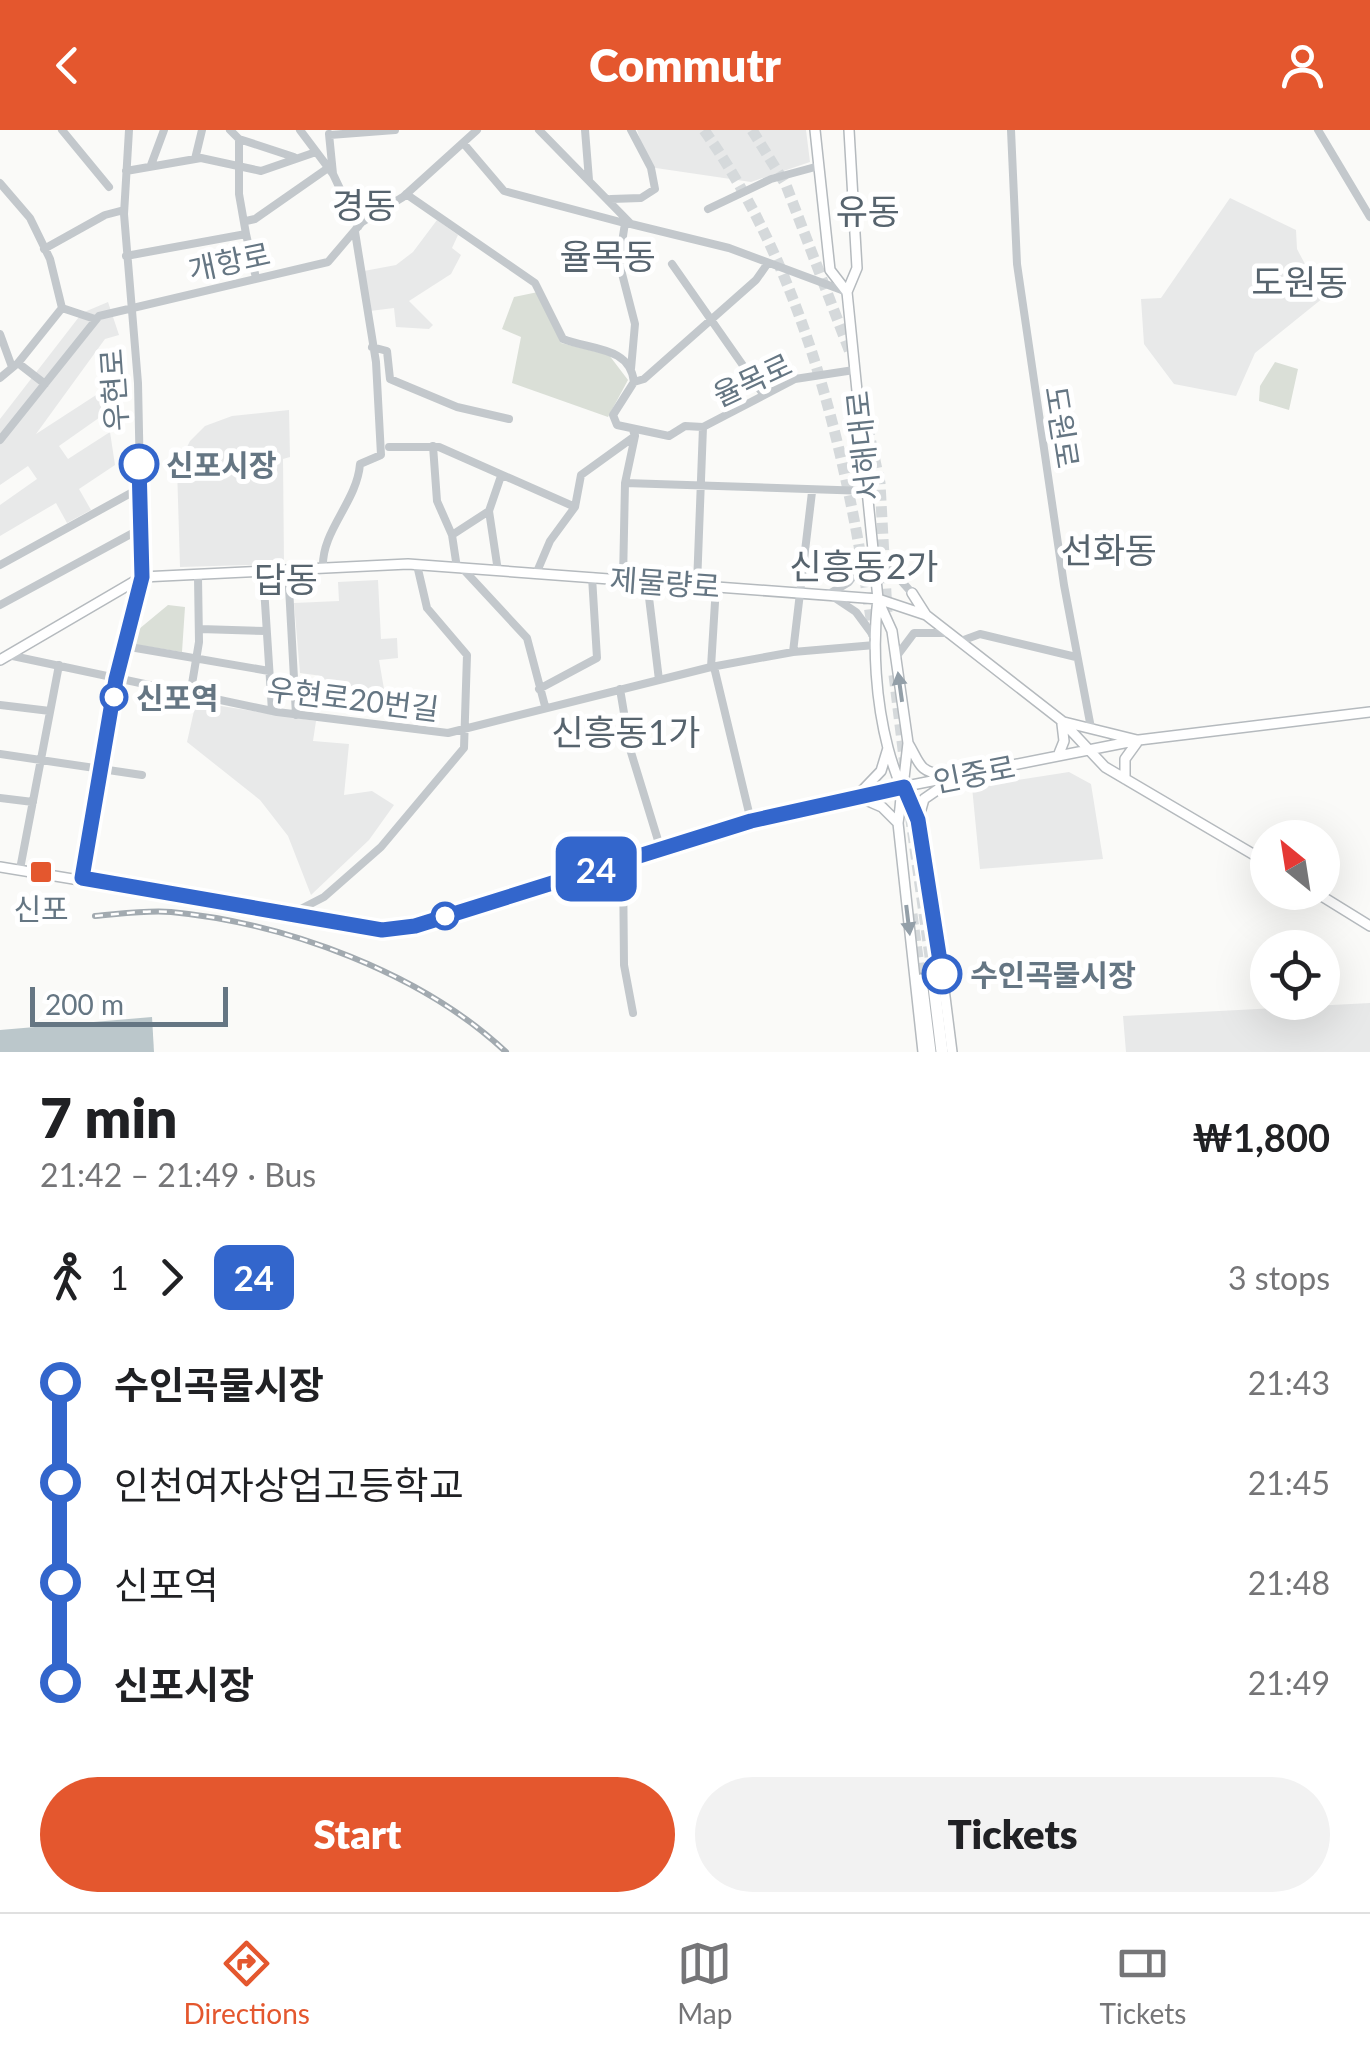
<!DOCTYPE html>
<meta charset="utf-8">
<style>
:root{--surface:#fff;--page:#f2f2f2;--text:#202124;--muted:#757577;--line:#e0e0e0;--accent:#e4572e}
body{margin:0;font-family:Lato,"Noto Sans KR",sans-serif;background:var(--page);color:var(--text);height:100vh;display:flex;flex-direction:column;font-size:38px;white-space:nowrap}
*{box-sizing:border-box;margin:0}
p{font-size:32px;color:var(--muted)}
.icon{flex:none;width:55px;height:55px;fill:none;stroke:currentColor;stroke-width:2;stroke-linecap:round;stroke-linejoin:round}
.map{position:relative;height:922px;overflow:hidden}
.side{display:flex;flex-direction:column;background:var(--surface);flex:1}
.side>*{flex:none}
.badge{padding:0 20px;border-radius:15px;font-size:35px;line-height:65px}
.needle{width:65px;rotate:330deg}
.tools{position:absolute;left:1250px;top:690px;display:grid;gap:20px}
.tools a{display:grid;place-items:center;width:90px;height:90px;border-radius:50%;background:var(--surface);box-shadow:0 10px 40px #0002;font-size:50px}
.scale{position:absolute;left:30px;bottom:25px;width:198px;box-sizing:border-box;padding-left:10px;border:5px solid #657683;border-top:0;font-size:28px;line-height:35px;white-space:nowrap;color:#657683;-webkit-text-stroke:8px #fff;paint-order:stroke}
.map>.badge{position:absolute;translate:-50% -50%;box-shadow:0 0 0 5px #fff}
.legs{display:flex;align-items:center;gap:15px;height:110px;padding:0 40px;font-size:32px}
.legs p{margin-inline-start:auto}
.head{display:flex;align-items:center;justify-content:space-between;height:170px;padding:0 40px}
h1{font-size:55px;font-weight:800;line-height:75px}
.cta{display:flex;gap:20px;margin-top:auto;padding:20px 40px}
.cta a{flex:1;height:115px;border-radius:60px;background:var(--accent);color:#fff;font-size:40px;font-weight:800;line-height:115px;text-align:center}
.cta a+a{background:var(--page);color:var(--text)}
ul{padding:0 40px;list-style:none}
li{display:flex;align-items:center;gap:35px;height:100px;font-size:38px}
li i{display:grid;place-items:center;width:15px;height:100%;margin:0 12px;background:currentColor}
li i::after{content:'';width:25px;height:25px;margin:-12px;border:8px solid;border-radius:50%;background:var(--surface)}
li p{margin-inline-start:auto}
li:first-child i{background:linear-gradient(#0000 50%,currentColor 0)}
li:last-child i{background:linear-gradient(currentColor 50%,#0000 0)}
header{display:flex;justify-content:space-between;align-items:center;height:130px;padding:0 40px;background:var(--accent);color:#fff;font-size:45px;font-weight:800}
.dock{display:flex;justify-content:space-around;align-items:center;height:140px;border-top:2px solid var(--line);background:var(--surface);font-size:28px;color:var(--muted)}
.dock a{display:grid;justify-items:center;gap:5px}
.dock .on{color:var(--accent)}
.map>svg:first-child{display:block}
</style>
<header><svg class="icon" aria-label="back" viewBox="0 0 24 24"><path d="M15 5l-7 7 7 7"/></svg>Commutr<svg class="icon" aria-label="person" viewBox="0 0 24 24"><circle cx="12" cy="8" r="4"/><path d="M4 21q1-7 8-7t8 7"/></svg></header>
<div class="map">
<svg width="1370" height="922" viewBox="0 0 1370 922">
<rect width="100%" height="100%" fill="#fafaf8"/>
<path fill="#e8e9e9" d="M637,0H806L810,32L751,52L649,37Z
M1230,68L1296,100L1297,119L1323,168L1255,223L1236,266L1174,254L1144,214L1141,169L1161,168Z
M437,90L458,105L452,118L461,125L451,144L409,171L433,195L429,199L396,197L394,178L370,181L364,141L396,135L413,122Z
M108,172L119,205L105,209L36,304L110,256L113,278L59,316L68,329L110,302L115,335L79,359L91,380L67,393L56,373L0,406V375L37,349L28,336L0,355V289L82,183Z
M289,280L290,327L283,329L284,434L180,437L177,337L190,311L205,296L232,286Z
M378,450L381,509L397,508L398,528L379,530L384,559L323,563L322,546L300,543L294,473L339,471L338,452Z
M196,572L316,591L313,611L349,614L344,665L372,661L394,675L369,710L311,765L288,706L260,670L187,612Z
M1069,642L1091,654L1103,729L980,739L972,657Z
M1370,873V922H1126L1123,886Z"/>
<path fill="#dadfd7" d="M538,162L561,213L609,225L628,250L608,287L512,253L521,207L502,199L514,167Z
M1275,232L1298,239L1289,280L1259,271L1260,256Z
M168,475L185,477L182,522L132,514L133,504Z"/>
<path fill="#bbc7cb" d="M152,887L154,922H0V900Z"/>
<g fill="none" stroke-linecap="round" stroke-linejoin="round">
<path stroke="#d5d9db" stroke-width="11" stroke-dasharray="11 5.5" stroke-linecap="butt" d="M704,0C808,146 849,335 874,509
M752,0L786,55L851,225
M860,263L880,353L887,482
M894,545L905,636
M908,669L933,848
M912,784L921,850"/>
<g stroke="#b5babe" stroke-width="12">
<path id="major" d="M815,0L830,140L847,162
M849,0L857,138L847,162L878,469C872,516 876,572 888,618C898,657 905,649 898,693L923,922
M912,463L926,485
M878,470L892,501L908,613L903,657L918,690L930,748L952,922
M0,530L142,447L408,434L878,469L926,485L1062,591L1105,637L1268,733
M1064,592L1137,610
M908,613C920,633 918,642 944,645
M1058,626L1064,611L1062,594
M1125,649V629L1138,611
M858,665L881,641L888,618
M859,667L882,677L898,693
M918,690L924,669L953,649
M0,737L382,800L415,796L751,691L856,666L1139,610L1370,582
M1315,762L1370,796"/>
</g>
<g stroke="#b4b9bd" stroke-width="15">
<path id="highway" d="M933,848L942,922
M921,850L930,922"/>
</g>
<path stroke="#c3c8cc" stroke-width="8" d="M62,0L109,57
M230,0L239,9L294,27
M300,0L333,44L358,97
M539,0L631,94L729,118L847,162
M585,0L589,50
M1011,0L1017,134L1064,455L1091,598
M1318,0L1370,87
M329,4L333,44
M330,5L395,0
M464,14L504,61L628,94
M195,29L202,0
M151,35L164,0
M126,41L201,28L261,41L316,22
M0,53L30,88L50,129L62,178
M406,64L535,153L563,209C590,220 630,216 634,252L613,285L617,295L669,306L685,296L703,297L795,249L854,240
M611,69L641,68L655,59L651,38L631,0
M708,79L771,49L819,36
M246,91L255,89L328,38
M625,93L619,132L635,194L631,239
M246,104L256,148
M44,119L105,85L124,80
M126,126L246,104L239,64V9
M672,134L763,264
M62,178L95,189
M0,204L12,237
M372,217L387,221L390,249L397,252L457,277L509,289
M18,233L45,254
M0,248L18,233L62,178
M634,252L644,249L756,150L768,133
M0,310L99,186L328,132L362,92L403,67L477,0
M433,316L437,371L452,405L489,381
M389,317H439L575,377
M625,353L867,361
M452,405L457,438
M0,435L140,358
M323,438C321,401 357,372 360,334L381,325L376,232L355,102
M288,439L296,585
M463,439L527,508L545,576
M498,441L489,381L501,346
M263,442L272,581
M536,444L550,411L575,377L581,345L635,306L633,300
M623,450L625,353L635,306
M647,451L659,550
M697,455L703,297
M0,475L142,398
M200,499L266,501
M873,505L856,482L829,464L849,452L873,419L912,463
M961,511L980,504L1076,527
M124,516L269,541
M793,522L812,362
M8,525L277,582L448,603L711,537L793,522L875,515
M896,527L914,503H949
M711,537L716,456
M714,537L751,691
M539,559L597,528L592,447
M620,559L630,619L661,720
M190,566L199,512L198,447
M0,575L50,581
M0,624L142,645
M0,668L33,672
M623,731L624,835L633,883
M20,739L59,535
M81,748L117,549L142,447L138,253L124,84L129,0
M293,783L324,767L381,717L464,618L467,525L427,478L417,435"/>
<use href="#major" stroke="#fff" stroke-width="9"/>
<use href="#highway" stroke="#fff" stroke-width="11"/>
<g stroke="#a2aab0" stroke-width="6">
<path id="rail" d="M95,786C120,784 146,780 171,782C286,793 422,843 506,922"/>
</g>
<use href="#rail" stroke="#fff" stroke-width="2.5" stroke-dasharray="8" stroke-linecap="butt"/>
</g>
<defs><path id="oneway-solid" d="M-6-.8H1V-3.2L6.5 0L1 3.2V.8H-6Z" transform="scale(2.5)"/></defs>
<g fill="#939fa8">
<use href="#oneway-solid" transform="translate(900 557) rotate(-98)"/>
<use href="#oneway-solid" transform="translate(908 790) rotate(83)"/>
</g>
<g fill="none" stroke-linecap="round" stroke-linejoin="round">
<g stroke="#fff" stroke-width="22">
<path id="line-1" d="M139,334L142,447L116,549L82,748L382,800L415,796L751,691L904,657L918,690L942,844"/>
</g>
<use href="#line-1" stroke="#36c" stroke-width="15"/>
</g>
<g fill="#fff" stroke="#36c" stroke-width="5">
<circle cx="139" cy="334" r="18"/>
<circle cx="114" cy="567" r="12"/>
<circle cx="445" cy="786" r="12"/>
<circle cx="942" cy="844" r="18"/>
</g>
<rect fill="#e4572e" stroke="#fff" stroke-width="4" x="29" y="730" width="24" height="24" rx="5"/>
<g text-anchor="middle" dominant-baseline="central" stroke-width="10" stroke-linejoin="round" paint-order="stroke">
<g font-size="30" fill="#657683" stroke="#fff">
<text transform="translate(229 131) rotate(-12)">개항로</text>
<text transform="translate(752 249) rotate(-25)">율목로</text>
<text transform="translate(113 260) rotate(-94)">우현로</text>
<text transform="translate(1063 297) rotate(81)">도원로</text>
<text transform="translate(862 316) rotate(-96)">서해대로</text>
<text transform="translate(665 452) rotate(4)">제물량로</text>
<text transform="translate(353 568) rotate(7)">우현로20번길</text>
<text transform="translate(974 643) rotate(-11)">인중로</text>
</g>
<g font-size="30" font-weight="bold" fill="#657683" stroke="#fff" text-anchor="start">
<text x="166" y="334">신포시장</text>
<text x="136" y="567">신포역</text>
<text x="970" y="844">수인곡물시장</text>
</g>
<g font-size="30" fill="#657683" stroke="#fff">
<text x="41" y="778">신포</text>
</g>
<g font-size="35" fill="#57646e" stroke="#fff">
<text x="364" y="74">경동</text>
<text x="868" y="80">유동</text>
<text x="608" y="125">율목동</text>
<text x="1300" y="151">도원동</text>
<text x="1109" y="419">선화동</text>
<text x="864" y="435">신흥동2가</text>
<text x="286" y="448">답동</text>
<text x="626" y="601">신흥동1가</text>
</g>
</g>
</svg>
<div class="tools">
<a><svg class="needle" viewBox="-14 -14 28 28"><path d="M0-13l5 13h-10z" fill="#e53935"/><path d="M0 13l5-13h-10z" fill="#757577"/></svg></a>
<a><svg class="icon" aria-label="locate" viewBox="0 0 24 24"><circle cx="12" cy="12" r="6"/><path d="M12 2v4M12 18v4M2 12h4M18 12h4"/></svg></a>
</div>
<div class="scale">200 m</div>
<b class="badge" style="left:596px;top:739px;background:#36c;color:#fff">24</b>
</div>
<section class="side">
<div class="head"><div><h1>7 min</h1><p>21:42 – 21:49 · Bus</p></div><b>₩1,800</b></div>
<div class="legs"><svg class="icon" aria-label="walk" viewBox="0 0 24 24"><circle cx="13" cy="4" r="2"/><path d="M13 8l-2 6 4 7M11 14l-3 7M7 12l3-4h3l4 4"/></svg>1<svg class="icon" aria-label="forward" viewBox="0 0 24 24"><path d="M9 5l7 7-7 7"/></svg><b class="badge" style="background:#36c;color:#fff">24</b><p>3 stops</p></div>
<ul>
<li><i style="color:#36c"></i><b>수인곡물시장</b><p>21:43</p></li>
<li><i style="color:#36c"></i><span>인천여자상업고등학교</span><p>21:45</p></li>
<li><i style="color:#36c"></i><span>신포역</span><p>21:48</p></li>
<li><i style="color:#36c"></i><b>신포시장</b><p>21:49</p></li>
</ul>
<div class="cta"><a>Start</a><a>Tickets</a></div>
</section>
<nav class="dock">
<a class="on"><svg class="icon" aria-label="directions" viewBox="0 0 24 24"><path d="M12 3l9 9-9 9-9-9zM9 14v-3h6M13 9l2 2-2 2"/></svg>Directions</a>
<a><svg class="icon" aria-label="map" viewBox="0 0 24 24"><path d="M3 6l6-2 6 2 6-2v14l-6 2-6-2-6 2zM9 4v14M15 6v14"/></svg>Map</a>
<a><svg class="icon" aria-label="tickets" viewBox="0 0 24 24"><path d="M3 7h18v10H3zM15 7v10"/></svg>Tickets</a>
</nav>
